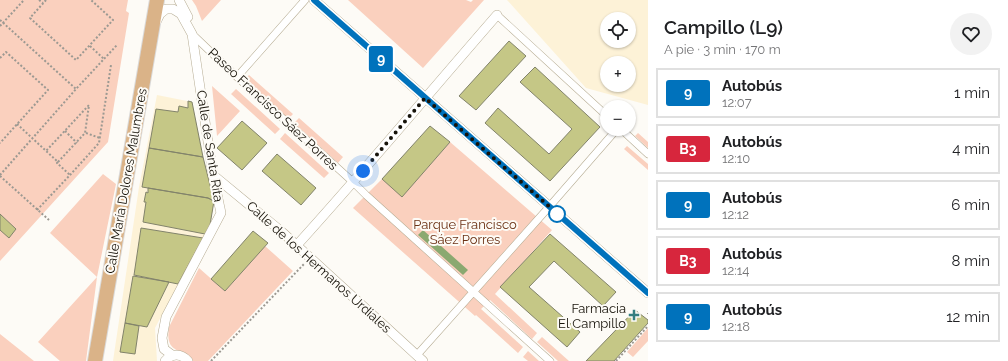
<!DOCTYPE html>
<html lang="es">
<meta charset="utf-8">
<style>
:root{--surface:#fff;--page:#f2f2f2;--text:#202124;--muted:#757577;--line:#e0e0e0}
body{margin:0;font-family:Raleway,sans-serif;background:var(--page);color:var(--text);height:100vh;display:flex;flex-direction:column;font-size:15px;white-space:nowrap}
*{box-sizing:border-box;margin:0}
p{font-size:13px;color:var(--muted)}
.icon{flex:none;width:22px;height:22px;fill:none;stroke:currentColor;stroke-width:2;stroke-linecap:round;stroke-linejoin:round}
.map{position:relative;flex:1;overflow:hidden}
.details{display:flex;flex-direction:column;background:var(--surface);width:360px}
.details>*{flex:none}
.badge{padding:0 8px;border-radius:3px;font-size:14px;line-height:26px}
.fabs{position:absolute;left:600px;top:12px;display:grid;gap:8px}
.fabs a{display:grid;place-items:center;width:36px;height:36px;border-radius:50%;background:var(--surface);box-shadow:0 1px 3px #0004;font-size:20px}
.you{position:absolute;width:20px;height:20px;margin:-10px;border:3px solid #fff;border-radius:50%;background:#1a73e8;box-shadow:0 0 0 6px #1a73e833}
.map>.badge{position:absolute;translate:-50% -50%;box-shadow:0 0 0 2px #fff}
.round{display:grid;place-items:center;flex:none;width:42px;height:42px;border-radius:21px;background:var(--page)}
.head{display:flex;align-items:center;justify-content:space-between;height:68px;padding:0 16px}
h1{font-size:19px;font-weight:600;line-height:30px}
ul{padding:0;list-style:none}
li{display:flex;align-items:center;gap:12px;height:50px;margin:0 8px 6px;padding:0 8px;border:2px solid var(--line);border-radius:0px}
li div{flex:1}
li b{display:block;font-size:15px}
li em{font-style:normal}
li .badge{min-width:44px;font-weight:700;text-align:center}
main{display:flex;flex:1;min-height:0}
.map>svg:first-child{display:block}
</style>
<main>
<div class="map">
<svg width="648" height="361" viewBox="0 0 648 361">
<rect width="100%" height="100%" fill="#fdfbf6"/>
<path fill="#fdf2d7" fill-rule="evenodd" d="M507,0H648V105L586,88ZM607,19H629V41H607ZM607,63H629V85H607Z
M157,95L192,102L203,157L214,201L210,225L155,328L157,361H113L139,187Z"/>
<path fill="#fad0be" d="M0,0H128L126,11L129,13L108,142L0,261Z
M192,0H221L202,21L196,6Z
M348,0H466L471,2L473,0H484L423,68Z
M249,75L293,114L288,119L244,80Z
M212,86L240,111L217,136Z
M236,89L280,129L275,134L231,94Z
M299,118L343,157L338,163L294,123Z
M285,133L329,173L324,178L280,139Z
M638,133L648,142V148L635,136Z
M450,142L552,230L495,294L537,333L532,339L490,300L481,309L523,347L518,353L476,315L475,316L353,208L382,179L402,196Z
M627,146L648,164V170L624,149Z
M103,174L116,184L97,277L86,361H60L38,342L97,277L50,233Z
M265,246L293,271L208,361H193C179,347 165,353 169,327L199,268L225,291Z
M648,328V341L633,357L627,352Z
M0,334L34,361H0Z
M542,337L569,361H558L537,342Z
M528,351L539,361H528L523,357Z"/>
<path fill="#8aa970" d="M423,230L468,270L463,275L418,235Z"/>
<path fill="#c5c786" stroke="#82836b" d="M509,41L526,56L476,110L459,96Z
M535,67L600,127L550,181L485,123L498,108L549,154L572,129L520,82Z
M188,101L192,102L203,157L149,148L156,109L178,112L179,106L188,108Z
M242,121L267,143L242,170L217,148Z
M430,126L450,142L402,197L382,179Z
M149,148L203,157L214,201L208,198L142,187Z
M277,154L316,188L301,205L262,171Z
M148,188L208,198L214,201L210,225L205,234L143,222L146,202H144L146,192L148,193Z
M0,214L16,229L9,238L0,230Z
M141,228L203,238L178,284L134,275Z
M253,231L268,243L225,291L211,279Z
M550,234L616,292L603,306L554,261L529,287L580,332L567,347L500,287Z
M133,276L169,282L147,327L125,323Z
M635,310L648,320V323L614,361H586Z
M125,323L139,326L135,354L120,352Z"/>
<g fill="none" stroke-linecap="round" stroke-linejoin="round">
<g stroke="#b6ac93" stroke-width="8">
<path id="pedestrian" d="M497,15L607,116
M192,34L237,77L353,182L366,195L550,361
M237,77L305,0
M621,129L648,154
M417,355L549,207L617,129"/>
</g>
<g stroke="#b6ac93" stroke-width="10">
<path id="minor" d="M179,0L188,17
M314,0L648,293
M156,22L160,14L166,9H173L181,14L192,34L213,175L221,213L166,317L162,338L164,349L172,355
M213,175L282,232L423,361
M297,245C365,170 430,92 497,15
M165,361C172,353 181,353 188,361"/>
</g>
<g stroke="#dad9d8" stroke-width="16">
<path id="primary" d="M95,361L157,0"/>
</g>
<path stroke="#9c9992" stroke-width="2" stroke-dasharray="2 2" stroke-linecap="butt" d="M39,0L43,3
M46,0L30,18L76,60L113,20L91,0
M0,20L76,89
M0,26L24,0
M90,46L104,59
M0,58L6,52L48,90L0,143
M17,124L58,162L85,133L89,105L46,151
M65,131L77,143
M86,133L100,138
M58,162L57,163L70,175
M0,175L76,89L117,45
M0,176L49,220
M37,210L70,175L99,143L111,65
M648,313V314
M211,361L304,264
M616,361L648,326"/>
<use href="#pedestrian" stroke="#fff" stroke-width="7"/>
<use href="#minor" stroke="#fff" stroke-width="9"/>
<use href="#primary" stroke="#dab388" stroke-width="14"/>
</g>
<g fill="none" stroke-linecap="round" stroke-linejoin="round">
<g stroke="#fff" stroke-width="9">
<path id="line" d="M314,0L648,293"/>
</g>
<use href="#line" stroke="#0072bc" stroke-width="6"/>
<path stroke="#17130a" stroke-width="4" stroke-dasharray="0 7.2" d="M363,171L425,98L560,216L557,214"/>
</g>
<circle fill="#fff" stroke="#0072bc" stroke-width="2" cx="557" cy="214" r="8"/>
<path fill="#367f80" stroke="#fdfbf6" stroke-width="1.5" d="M632 309h4v4h4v4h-4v4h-4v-4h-4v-4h4z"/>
<g text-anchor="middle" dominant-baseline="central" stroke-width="4" stroke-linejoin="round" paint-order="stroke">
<g font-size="13" fill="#17130a" stroke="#fdfbf6">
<text transform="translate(273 109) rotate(43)">Paseo Francisco Sáez Porres</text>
<text transform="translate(210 146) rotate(81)">Calle de Santa Rita</text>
<text transform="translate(126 181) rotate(-80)">Calle María Dolores Malumbres</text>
<text transform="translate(319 267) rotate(42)">Calle de los Hermanos Urdiales</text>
</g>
<g font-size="13" fill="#6b3114" stroke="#fdfbf6">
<text x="465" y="224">Parque Francisco<tspan x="465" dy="15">Sáez Porres</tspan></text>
</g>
<g font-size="13" fill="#17130a" stroke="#fdfbf6" text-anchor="end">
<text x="626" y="308">Farmacia<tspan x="626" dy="15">El Campillo</tspan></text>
</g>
</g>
</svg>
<div class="fabs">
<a><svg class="icon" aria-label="locate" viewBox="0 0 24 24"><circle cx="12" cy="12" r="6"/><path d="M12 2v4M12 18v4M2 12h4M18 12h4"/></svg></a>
<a>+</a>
<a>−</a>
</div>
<div class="you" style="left:363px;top:171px"></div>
<b class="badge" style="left:381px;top:59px;background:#0072bc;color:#fff">9</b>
</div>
<section class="details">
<div class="head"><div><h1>Campillo (L9)</h1><p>A pie · 3 min · 170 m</p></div><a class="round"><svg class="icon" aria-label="heart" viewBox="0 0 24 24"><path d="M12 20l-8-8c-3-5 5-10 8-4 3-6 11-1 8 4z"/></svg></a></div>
<ul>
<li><span class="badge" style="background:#0072bc;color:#fff">9</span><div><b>Autobús</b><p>12:07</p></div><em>1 min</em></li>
<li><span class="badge" style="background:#d7263d;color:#fff">B3</span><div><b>Autobús</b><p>12:10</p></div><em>4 min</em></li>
<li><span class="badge" style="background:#0072bc;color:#fff">9</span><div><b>Autobús</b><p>12:12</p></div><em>6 min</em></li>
<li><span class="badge" style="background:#d7263d;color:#fff">B3</span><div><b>Autobús</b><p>12:14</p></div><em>8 min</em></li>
<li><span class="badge" style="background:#0072bc;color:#fff">9</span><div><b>Autobús</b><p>12:18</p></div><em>12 min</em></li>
</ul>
</section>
</main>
